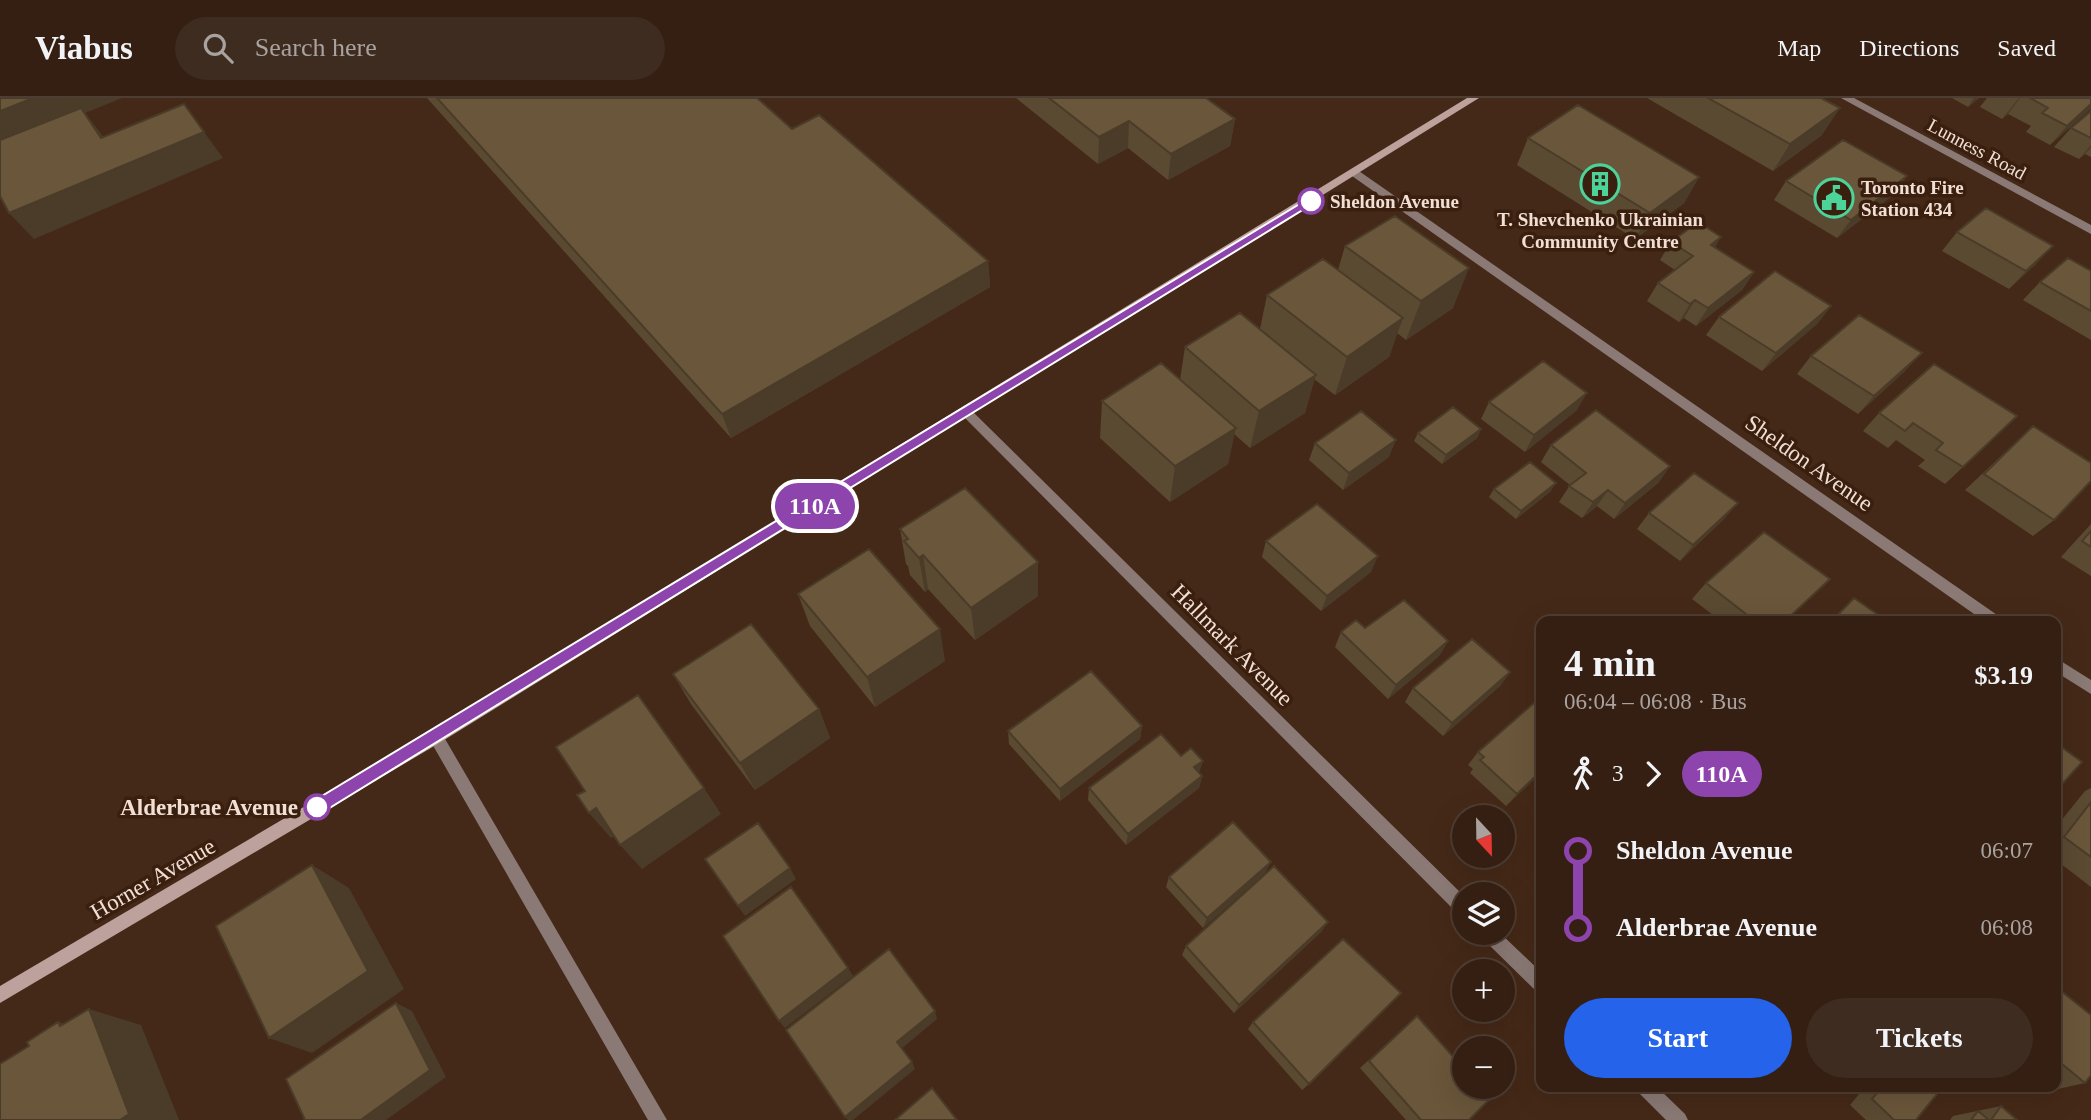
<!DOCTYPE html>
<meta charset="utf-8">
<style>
:root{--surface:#341f12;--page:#3f2c20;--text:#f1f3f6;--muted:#a9a29f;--line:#4e3d32;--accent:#2563eb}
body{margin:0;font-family:Georgia,serif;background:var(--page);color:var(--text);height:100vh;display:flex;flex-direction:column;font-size:26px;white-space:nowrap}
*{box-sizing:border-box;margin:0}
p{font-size:23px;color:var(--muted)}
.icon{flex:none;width:38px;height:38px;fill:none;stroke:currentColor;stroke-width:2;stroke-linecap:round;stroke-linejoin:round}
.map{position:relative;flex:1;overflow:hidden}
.panel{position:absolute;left:1536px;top:518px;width:525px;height:476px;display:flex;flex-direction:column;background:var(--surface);border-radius:14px;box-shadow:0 7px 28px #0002,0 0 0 2px var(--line)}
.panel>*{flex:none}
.badge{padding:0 14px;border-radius:23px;font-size:24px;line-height:46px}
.needle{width:46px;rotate:158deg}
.fabs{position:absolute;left:1452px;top:707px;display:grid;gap:14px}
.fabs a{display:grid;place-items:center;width:63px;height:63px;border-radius:50%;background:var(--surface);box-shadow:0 7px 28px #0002,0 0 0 2px var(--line);font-size:35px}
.map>.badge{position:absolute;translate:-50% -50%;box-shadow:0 0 0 4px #fff}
.legs{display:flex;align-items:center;gap:10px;height:77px;padding:0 28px;font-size:23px}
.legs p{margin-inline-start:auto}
.overview{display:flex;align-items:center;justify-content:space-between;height:119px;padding:0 28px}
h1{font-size:38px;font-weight:800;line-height:52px}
.button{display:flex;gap:14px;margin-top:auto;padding:14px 28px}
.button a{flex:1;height:80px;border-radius:42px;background:var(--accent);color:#fff;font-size:28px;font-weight:800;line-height:80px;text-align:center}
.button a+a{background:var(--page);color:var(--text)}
ul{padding:0 28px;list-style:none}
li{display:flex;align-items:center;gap:24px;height:77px;font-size:26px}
li i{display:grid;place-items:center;width:10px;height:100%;margin:0 9px;background:currentColor}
li i::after{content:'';width:18px;height:18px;margin:-9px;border:5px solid;border-radius:50%;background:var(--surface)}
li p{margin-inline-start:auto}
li:first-child i{background:linear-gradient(#0000 50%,currentColor 0)}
li:last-child i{background:linear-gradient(currentColor 50%,#0000 0)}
header{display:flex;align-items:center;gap:42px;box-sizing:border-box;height:98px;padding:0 35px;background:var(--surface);border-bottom:2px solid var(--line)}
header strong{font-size:33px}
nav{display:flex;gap:38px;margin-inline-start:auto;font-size:24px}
.search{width:490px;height:63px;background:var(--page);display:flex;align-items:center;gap:18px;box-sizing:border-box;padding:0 24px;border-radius:38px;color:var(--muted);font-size:26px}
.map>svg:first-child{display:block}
</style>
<header>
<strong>Viabus</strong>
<div class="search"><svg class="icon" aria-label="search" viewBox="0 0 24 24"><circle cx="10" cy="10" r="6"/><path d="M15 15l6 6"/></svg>Search here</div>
<nav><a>Map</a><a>Directions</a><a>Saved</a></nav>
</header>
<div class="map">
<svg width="2091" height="1022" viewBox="0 0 2091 1022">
<rect width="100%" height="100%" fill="#452918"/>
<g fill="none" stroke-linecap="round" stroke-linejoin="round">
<path fill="#8a7975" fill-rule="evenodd" d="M1841,0H1854L2091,127V136Z
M1356,71L2000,519L2002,523H1984L1352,78L1351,75Z
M967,310L971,312L1465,799V819L1459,817L963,318L961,315L963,312Z
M2056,560L2091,582V596L2056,574Z
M436,632L441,634L667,1022H648L431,644L429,639L431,634Z
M1481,835H1500L1542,875V895L1536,893L1483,841Z
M1636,989H1657L1685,1016L1688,1022H1666L1639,995Z"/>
<path fill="#bca19c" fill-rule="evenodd" d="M1467,0H1479L441,644L0,905V888L431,634Z"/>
</g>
<path fill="#5b4a32" d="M427,0H757L792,31L988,163L990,189L731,340Z
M1016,0H1206L1235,21L1230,48L1168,82L1128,50L1098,66Z
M1647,0H1821L1822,37L1773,73Z
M1952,0H1979L1968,9Z
M1987,0H2091V10L2050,47L2026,34L2031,28L2008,16L2002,21L1980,9Z
M2091,13V59L2085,56L2079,61L2054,49L2071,30Z
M1528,40L1699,79L1684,105L1635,141L1517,67Z
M1907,78L1893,97L1837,140L1774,102L1786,83Z
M1957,134L2036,166L2009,191L1942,153Z
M1671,144L1715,149L1754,174L1742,192L1696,228L1684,220L1679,224L1647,203L1658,185L1675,172L1660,162Z
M1345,148L1453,210L1406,242L1397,235L1389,259L1335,297L1314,281L1305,315L1250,350L1234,336L1228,366L1170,404L1100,340L1102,303L1180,282L1185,249L1260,231L1267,197L1338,172Z
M2091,173V242L2023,202L2040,184Z
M1831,208L1817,226L1762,273L1706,237L1719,219Z
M1811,258L1905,273L1858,316L1797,276Z
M1489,304L1577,312L1525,354L1481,321Z
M1879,315L2017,318L1945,386L1918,368L1925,362L1896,342L1888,350L1863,333Z
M2033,328L2054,422L2033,438L1965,392Z
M1481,331L1477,340L1442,366L1414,343L1418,335Z
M1315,345L1389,359L1343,392L1309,362Z
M1551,347L1670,368L1658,385L1614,421L1597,408L1582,420L1559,404L1570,387L1541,364Z
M1494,391L1551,393L1516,421L1489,399Z
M1649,415L1724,421L1680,463L1637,431Z
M2091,426V478L2061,459Z
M900,431L1038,498L975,542L928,491L925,494L910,477L908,468L906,466Z
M1266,443L1371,474L1321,513L1262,459Z
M1706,485L1785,523H1721L1692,501Z
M798,496L945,563L875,609L810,528Z
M1854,500L1887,523H1830Z
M1365,530L1448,543L1439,558L1388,601L1335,549L1341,534Z
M1510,574L1500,588L1443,638L1405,604L1413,590Z
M673,576L819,611L830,640L755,692L691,606Z
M1542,598V674L1506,708L1470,675L1473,671L1468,667L1478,654Z
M1142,628L1140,641L1060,703L1009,646L1008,633Z
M1181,658L1202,678L1199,690L1126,747L1088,702L1089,690Z
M2091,690V789L2056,762V729L2085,693Z
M1265,775L1203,830L1166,789L1169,779Z
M1328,824L1321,834L1234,915L1182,857L1186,848Z
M2060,892L2085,985L2058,991L2055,989H2056V893Z
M1417,918L1469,1022H1406L1360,970Z
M1253,924L1309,986L1302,992L1248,931Z
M1865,989H1943L1916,1022H1866L1850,1007Z
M2001,1008L2017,1022H1950L1953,1018Z"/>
<path fill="#4a3c29" d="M33,0H122L85,15L102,37L122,66L0,50V13Z
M1974,0H1979L1968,9Z
M2019,0H2020L2008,16L2002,21Z
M2091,6V11L2050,47L2067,28Z
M1840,10L1822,37L1773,73L1790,46Z
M1235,21L1230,48L1168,82L1171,56Z
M1129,23L1128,50L1098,66L1099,39Z
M204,34L223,60L34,141L9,115Z
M2091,47V50L2079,61Z
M1907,78L1893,97L1837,140L1851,122Z
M1699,79L1684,105L1635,141L1650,115Z
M1721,139L1710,158L1711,147Z
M2053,148L2036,166L2009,191L2026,173Z
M988,163L990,189L731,340L722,316Z
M1469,170L1453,210L1406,242L1421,203Z
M1754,174L1742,192L1696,228L1708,210Z
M1695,202L1684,220L1679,224L1690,206Z
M1831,208L1817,226L1762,273L1776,255Z
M1403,220L1389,259L1335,297L1347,259Z
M1922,255L1905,273L1858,316L1874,298Z
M1316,277L1305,315L1250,350L1259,313Z
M1587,295L1577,312L1525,354L1534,337Z
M1236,330L1228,366L1170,404L1175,368Z
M1481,331L1477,340L1442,366L1446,357Z
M1396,342L1389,359L1343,392L1349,375Z
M1670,368L1658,385L1614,421L1625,405Z
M1556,385L1551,393L1516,421L1521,413Z
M1608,392L1597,408L1582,420L1593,404Z
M1738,405L1724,421L1680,463L1693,447Z
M923,457L928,491L925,494L919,460Z
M1378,458L1371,474L1321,513L1327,498Z
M1038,464V498L975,542L971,510Z
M940,531L945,563L875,609L867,579Z
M1448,543L1439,558L1388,601L1396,587Z
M1510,574L1500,588L1443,638L1452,625Z
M819,611L830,640L755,692L740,665Z
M1142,628L1140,641L1060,703V691Z
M1203,663L1199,675L1194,669Z
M1542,672V674L1506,708L1517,696Z
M1202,678L1199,690L1126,747L1128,736Z
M704,690L721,716L642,771L620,747Z
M596,710L618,736L611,740L589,715Z
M1271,764L1265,775L1203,830L1207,820Z
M312,767L349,790L404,891L312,955L269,940Z
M790,770L796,781L745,818L738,808Z
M1328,824L1321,834L1234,915L1239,907Z
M848,870L853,878L785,930L779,923Z
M396,905L412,913L446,979L386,1022H363L362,1021Z
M89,911L141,927L179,1022H120L60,928L58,924L99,936Z
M935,913L937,921L901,951L897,944Z
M912,964L915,971L853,1022H848L845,1019Z"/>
<path fill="#6a563a" stroke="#4a3c29" stroke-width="2" d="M0,0H33L0,13Z
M437,0H757L792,31L819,17L988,163L722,316Z
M1049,0H1206L1235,21L1171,56L1129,23L1099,39Z
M1708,0H1821L1840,10L1790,46Z
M2030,0H2091V6L2067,28L2042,15L2048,10Z
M184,6L204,34L9,115L0,98V42L81,10L101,40Z
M1578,7L1699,79L1650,115L1528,40Z
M2091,13V40L2071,30Z
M1843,42L1907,78L1851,122L1786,83Z
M1986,110L2053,148L2026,173L1957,134Z
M1395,118L1469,170L1421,203L1345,148Z
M1698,124L1721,139L1711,147L1754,174L1708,210L1695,202L1690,206L1658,185L1693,158L1671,144Z
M2068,160L2091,173V213L2040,184Z
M1323,161L1403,220L1347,259L1267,197Z
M1775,173L1831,208L1776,255L1719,219Z
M1240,215L1316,277L1259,313L1185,249Z
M1859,217L1922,255L1874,298L1811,258Z
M1543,263L1587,295L1534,337L1489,304Z
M1161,265L1236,330L1175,368L1102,303Z
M1934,266L2017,318L1963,369L1936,352L1943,345L1913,325L1905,333L1879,315Z
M1453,309L1481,331L1446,357L1418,335Z
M1596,312L1670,368L1625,405L1608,392L1593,404L1569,388L1586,375L1551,347Z
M1361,313L1396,342L1349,375L1315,345Z
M2033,328L2091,365V383L2054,422L1984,376Z
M1530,364L1556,385L1521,413L1494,391Z
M1694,375L1738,405L1693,447L1649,415Z
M965,390L1038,464L971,510L923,457L919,460L904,443L908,441L900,431Z
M1317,406L1378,458L1327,498L1266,443Z
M2091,433V449L2082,443Z
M1764,434L1830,481L1785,523H1755L1706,485Z
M869,451L940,531L867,579L798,496Z
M1854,500L1887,523H1832Z
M1404,502L1448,543L1396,587L1341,534L1356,522L1365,530Z
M751,526L819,611L740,665L673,576Z
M1472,541L1510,574L1452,625L1413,590Z
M1091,573L1142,628L1060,691L1008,633Z
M638,597L704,690L620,747L596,710L589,715L577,697L585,693L556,649Z
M1542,598V672L1517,696L1480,662L1484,659L1478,654Z
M1161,636L1181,658L1191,650L1203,663L1194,669L1202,678L1128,736L1089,690Z
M2056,645L2082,664L2056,693Z
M2091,704V759L2064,739Z
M1233,724L1271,764L1207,820L1169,779Z
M758,725L790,770L738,808L705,761Z
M312,767L368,873L269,940L216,828Z
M1274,768L1328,824L1239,907L1186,848Z
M791,789L848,870L779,923L723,838Z
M1343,841L1401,895L1309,986L1253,924Z
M889,851L935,913L897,944L912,964L845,1019L786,932Z
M2060,892L2091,917V977L2085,985L2056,961V896Z
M396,905L430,972L362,1021L363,1022H305L286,981Z
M89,911L129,1016L120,1022H0V966L29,948L27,944L58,924L60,928Z
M1417,918L1465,972V989H1480L1490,1001L1469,1022H1421L1369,963Z
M1882,989H1943L1916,1022H1894L1872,1001Z
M932,990L957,1022H895Z
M2001,1008L2017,1022H1991Z
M1978,1013L1989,1022H1971Z"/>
<path fill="#8e44ad" stroke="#fff" stroke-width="2" d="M1311,99L1314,100V105L323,714H312V704Z"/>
<defs>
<g id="building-ring" transform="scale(2.0125)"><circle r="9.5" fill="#3a1f0e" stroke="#4cd39a" stroke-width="1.5"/><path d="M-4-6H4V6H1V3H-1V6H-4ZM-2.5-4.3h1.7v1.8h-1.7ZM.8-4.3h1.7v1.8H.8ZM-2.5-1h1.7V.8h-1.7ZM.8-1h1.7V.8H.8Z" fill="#4cd39a"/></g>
<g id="civic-ring" transform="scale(2.0125)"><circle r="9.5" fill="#3a1f0e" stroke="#4cd39a" stroke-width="1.5"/><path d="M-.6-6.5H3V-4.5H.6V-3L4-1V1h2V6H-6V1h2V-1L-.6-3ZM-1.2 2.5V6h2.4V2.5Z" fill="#4cd39a"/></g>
</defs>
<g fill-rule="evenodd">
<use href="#building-ring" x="1600" y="86"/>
<use href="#civic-ring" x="1834" y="100"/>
</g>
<g fill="#fff" stroke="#8e44ad" stroke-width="3.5">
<circle cx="1311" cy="103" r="12"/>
<circle cx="317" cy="709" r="12"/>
</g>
<g text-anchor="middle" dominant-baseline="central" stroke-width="7" stroke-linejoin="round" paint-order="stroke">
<g font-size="19" fill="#f1dfd5" stroke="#3a1f0e">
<text transform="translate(1977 51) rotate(28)">Lunness Road</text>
</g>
<g font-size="19" font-weight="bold" fill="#f1dfd5" stroke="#3a1f0e" text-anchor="start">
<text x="1861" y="89">Toronto Fire<tspan x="1861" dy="22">Station 434</tspan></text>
<text x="1600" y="121" text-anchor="middle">T. Shevchenko Ukrainian<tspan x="1600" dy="22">Community Centre</tspan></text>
</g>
<g font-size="19" font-weight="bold" fill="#f1dfd5" stroke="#3a1f0e" text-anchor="start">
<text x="1330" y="103">Sheldon Avenue</text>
</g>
<g font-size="23" fill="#f1dfd5" stroke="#3a1f0e">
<text transform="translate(1809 365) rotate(35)">Sheldon Avenue</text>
<text transform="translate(1232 547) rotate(45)">Hallmark Avenue</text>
<text transform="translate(153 781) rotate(-30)">Horner Avenue</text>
</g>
<g font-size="23" font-weight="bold" fill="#f1dfd5" stroke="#3a1f0e" text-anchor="end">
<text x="298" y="709">Alderbrae Avenue</text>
</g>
</g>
</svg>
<div class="fabs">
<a><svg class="needle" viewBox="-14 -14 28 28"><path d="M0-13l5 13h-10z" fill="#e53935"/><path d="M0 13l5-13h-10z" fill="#a9a29f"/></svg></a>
<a><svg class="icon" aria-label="layers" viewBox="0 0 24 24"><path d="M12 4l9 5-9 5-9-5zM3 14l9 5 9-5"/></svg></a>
<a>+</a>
<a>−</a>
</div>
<b class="badge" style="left:815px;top:408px;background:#8e44ad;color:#fff">110A</b>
<section class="panel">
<div class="overview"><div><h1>4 min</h1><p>06:04 – 06:08 · Bus</p></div><b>$3.19</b></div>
<div class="legs"><svg class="icon" aria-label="walk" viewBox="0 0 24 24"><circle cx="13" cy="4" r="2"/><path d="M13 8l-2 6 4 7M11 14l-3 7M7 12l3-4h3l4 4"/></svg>3<svg class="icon" aria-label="forward" viewBox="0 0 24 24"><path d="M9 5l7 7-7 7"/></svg><b class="badge" style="background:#8e44ad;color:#fff">110A</b></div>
<ul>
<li><i style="color:#8e44ad"></i><b>Sheldon Avenue</b><p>06:07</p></li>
<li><i style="color:#8e44ad"></i><b>Alderbrae Avenue</b><p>06:08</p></li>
</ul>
<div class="button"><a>Start</a><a>Tickets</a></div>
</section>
</div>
